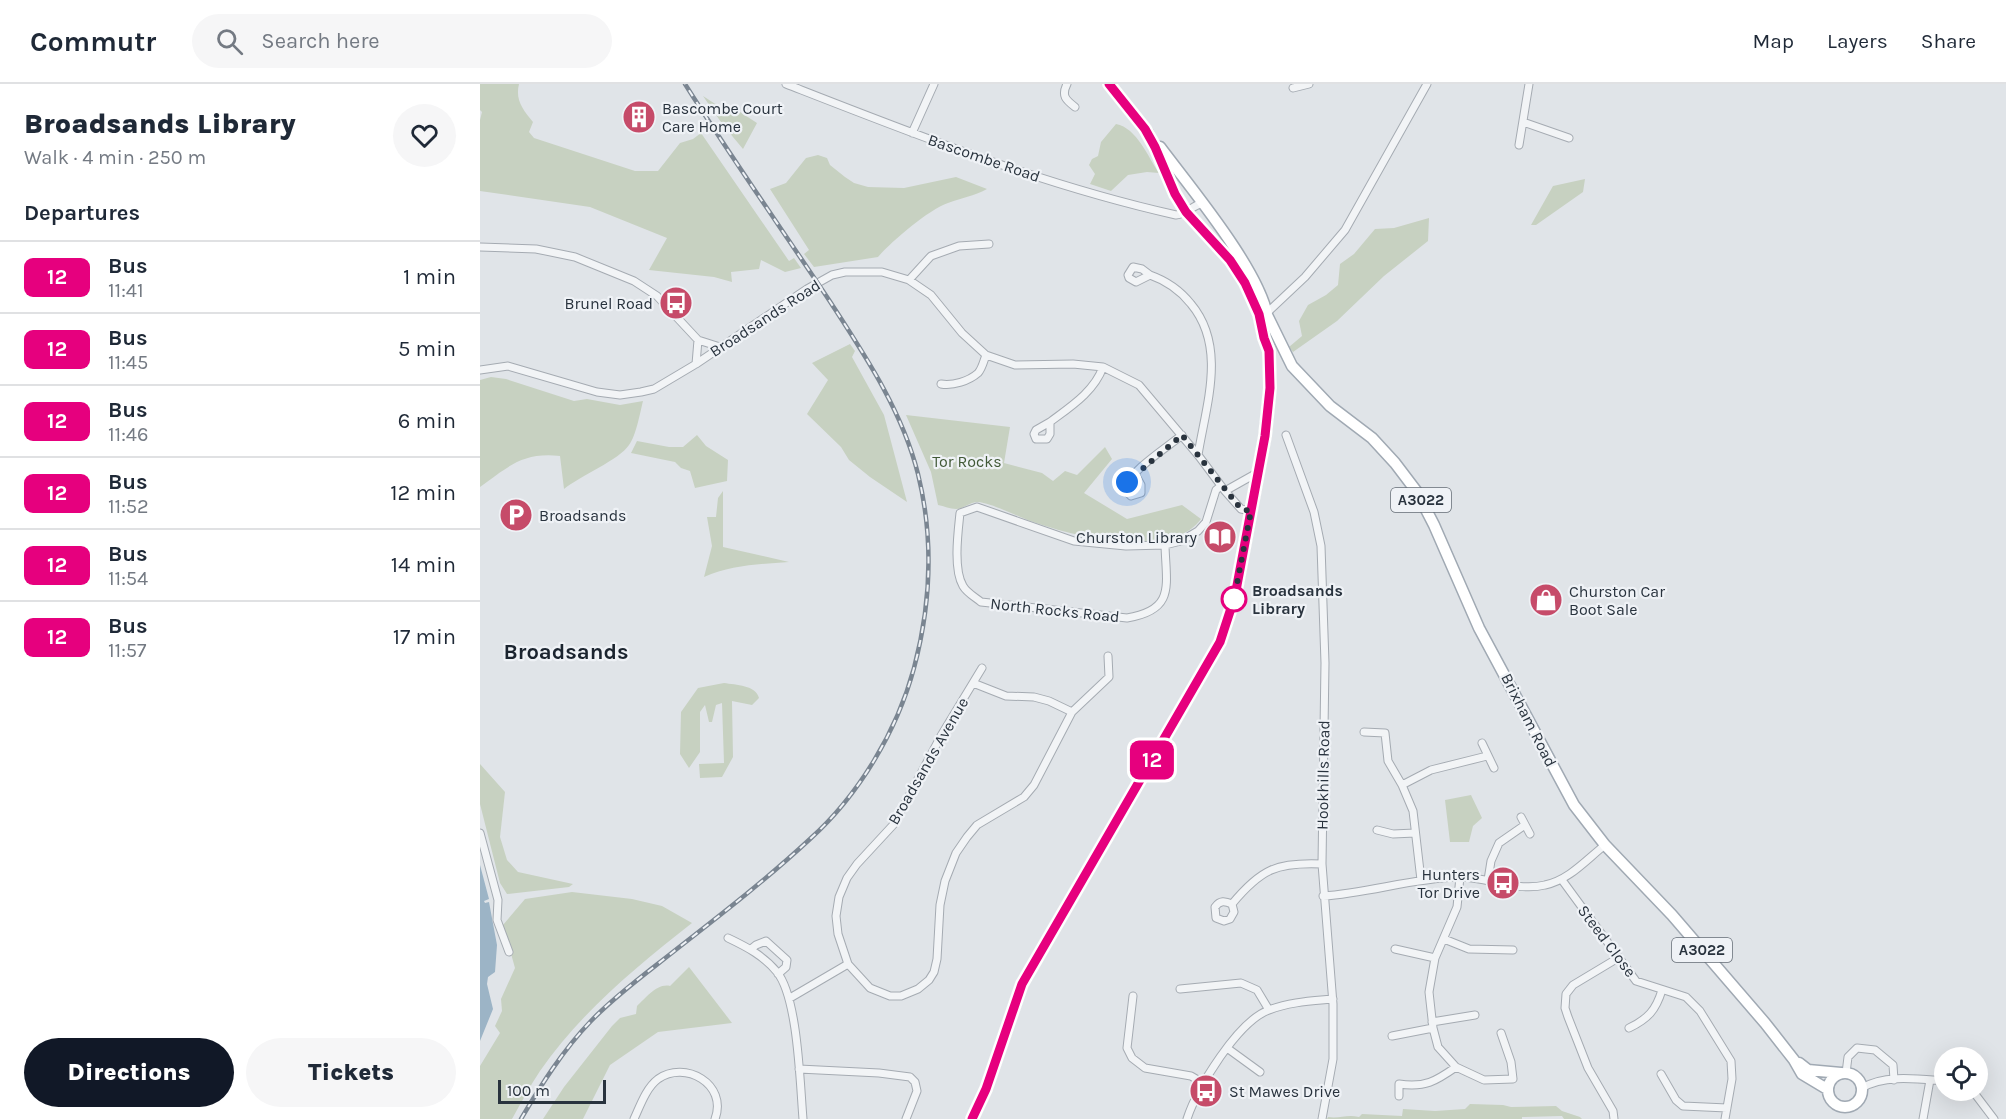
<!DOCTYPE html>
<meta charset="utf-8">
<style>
:root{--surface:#fff;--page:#f6f6f7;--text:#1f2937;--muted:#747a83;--line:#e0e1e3;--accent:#111827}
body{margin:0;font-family:Karla,sans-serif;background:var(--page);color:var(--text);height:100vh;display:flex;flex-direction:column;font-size:22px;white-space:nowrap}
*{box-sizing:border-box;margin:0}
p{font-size:20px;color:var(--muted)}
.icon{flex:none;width:33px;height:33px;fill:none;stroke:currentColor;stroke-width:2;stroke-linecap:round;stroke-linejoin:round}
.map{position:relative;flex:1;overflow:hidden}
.details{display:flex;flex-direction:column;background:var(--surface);width:480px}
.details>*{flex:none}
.badge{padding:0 12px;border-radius:9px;font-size:21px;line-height:39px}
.buttons{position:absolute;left:1454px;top:963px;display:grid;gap:12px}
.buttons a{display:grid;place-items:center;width:54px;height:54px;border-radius:50%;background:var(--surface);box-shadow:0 6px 24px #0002;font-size:30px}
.scale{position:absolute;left:18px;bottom:15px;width:108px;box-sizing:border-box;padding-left:6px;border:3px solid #29333e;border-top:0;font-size:16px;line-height:21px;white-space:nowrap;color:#29333e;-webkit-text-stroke:4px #eff2f6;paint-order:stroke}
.you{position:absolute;width:30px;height:30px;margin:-15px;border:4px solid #fff;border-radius:50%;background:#1a73e8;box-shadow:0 0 0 9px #1a73e833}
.map>.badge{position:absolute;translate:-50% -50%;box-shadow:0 0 0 3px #fff}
h2{padding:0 24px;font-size:22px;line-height:54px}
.round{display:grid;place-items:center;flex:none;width:63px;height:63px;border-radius:32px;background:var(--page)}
.overview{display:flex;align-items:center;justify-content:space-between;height:102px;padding:0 24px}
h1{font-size:28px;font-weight:800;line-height:45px}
.cta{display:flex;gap:12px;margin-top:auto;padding:12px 24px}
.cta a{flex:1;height:69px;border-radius:36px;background:var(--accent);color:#fff;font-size:24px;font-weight:800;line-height:69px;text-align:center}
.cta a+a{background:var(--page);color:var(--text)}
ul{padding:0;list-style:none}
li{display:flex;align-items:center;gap:18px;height:72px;padding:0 24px;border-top:2px solid var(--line)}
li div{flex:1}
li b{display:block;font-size:22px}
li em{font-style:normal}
li .badge{min-width:66px;font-weight:700;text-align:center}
header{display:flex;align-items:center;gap:36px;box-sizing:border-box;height:84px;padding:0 30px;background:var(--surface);border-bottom:2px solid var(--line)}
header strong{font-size:28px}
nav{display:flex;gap:33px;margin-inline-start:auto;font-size:21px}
.search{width:420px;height:54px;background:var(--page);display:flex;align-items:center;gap:15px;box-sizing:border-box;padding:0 21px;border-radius:33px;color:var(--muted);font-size:22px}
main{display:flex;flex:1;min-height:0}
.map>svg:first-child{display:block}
</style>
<header>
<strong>Commutr</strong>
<div class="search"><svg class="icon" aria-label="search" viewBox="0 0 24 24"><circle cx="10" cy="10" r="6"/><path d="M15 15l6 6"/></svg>Search here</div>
<nav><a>Map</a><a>Layers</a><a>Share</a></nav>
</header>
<main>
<section class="details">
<div class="overview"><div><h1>Broadsands Library</h1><p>Walk · 4 min · 250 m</p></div><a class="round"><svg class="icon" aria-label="heart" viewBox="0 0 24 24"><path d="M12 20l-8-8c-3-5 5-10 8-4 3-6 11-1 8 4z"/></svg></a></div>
<h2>Departures</h2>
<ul>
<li><span class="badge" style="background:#e6007e;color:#fff">12</span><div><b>Bus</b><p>11:41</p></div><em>1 min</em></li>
<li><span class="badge" style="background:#e6007e;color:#fff">12</span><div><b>Bus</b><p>11:45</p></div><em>5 min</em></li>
<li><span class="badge" style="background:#e6007e;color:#fff">12</span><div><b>Bus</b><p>11:46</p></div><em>6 min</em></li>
<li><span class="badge" style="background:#e6007e;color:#fff">12</span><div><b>Bus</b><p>11:52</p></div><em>12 min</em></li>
<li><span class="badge" style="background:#e6007e;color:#fff">12</span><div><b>Bus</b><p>11:54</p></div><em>14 min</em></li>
<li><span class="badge" style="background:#e6007e;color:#fff">12</span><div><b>Bus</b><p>11:57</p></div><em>17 min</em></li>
</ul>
<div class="cta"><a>Directions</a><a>Tickets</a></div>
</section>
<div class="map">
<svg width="1526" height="1035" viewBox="0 0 1526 1035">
<rect width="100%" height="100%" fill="#e0e4e8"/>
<path fill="#c7d1c1" d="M0,0H39C35,16 43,26 53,38L49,48L54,54L155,87H178L200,59L213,55L221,49L309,177L314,174L321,184L305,188L281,176L279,185L251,188L252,198L234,193L169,186L187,154L110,123L0,107V36L2,28L0,26Z
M223,12L246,27L260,28L277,39L263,65L243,41Z
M636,40C657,44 668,73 679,89L667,88L648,91L631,107L610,100L615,90L609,81L612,75L618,72L621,58Z
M338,71L347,74L350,81L365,93L374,99L388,103L424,104L476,93L507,105C494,112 481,114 468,119C448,126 412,157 398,173L334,183L324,170L329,166L290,105L306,99L326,74Z
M1105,95L1103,108L1056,141H1051L1073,102Z
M949,134L948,157L904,192L857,237L813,268L809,263L822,252L819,237L828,221L846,211L858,201L860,180L874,170L895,145L914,144Z
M370,260L375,267L372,273L404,331L427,418L390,393L369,376L361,363L327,330L348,296L332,279Z
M11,293L26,295L94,317L107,315L140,321L163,317C160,329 156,352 149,361C139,376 100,392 84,405L80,372C43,368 29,382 0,403V296Z
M426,331L530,343L524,379L562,389L573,397L585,387L597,391L625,363L632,375L604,409L647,435L702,421L721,435C690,478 590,451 550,437C537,432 511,419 498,418C490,418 483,425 476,425C470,425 464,422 458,421L451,388Z
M217,351L226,362L248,376L247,397L215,404L210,387L201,384L195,378L151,369L157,357L189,363H203Z
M243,407V463L309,478C280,480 251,481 224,493L232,462L227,433H236L238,414Z
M244,599C256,601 276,601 279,614L272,621L252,617L253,673L242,693L220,694L219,680L244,679L242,619L236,621L232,638H229L225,621L220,628V668L209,684L200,670L201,628L218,604Z
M0,680L25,708L20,753L27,776L38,788L93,800L89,803L27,810L20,799L0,720Z
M991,711L1002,734L993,742L989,758H970L965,716Z
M92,808L152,815L182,822L212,839C156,883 101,928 60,987C50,1002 41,1019 32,1035H0V982L20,949L15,942L22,927L21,915L35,884L23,841L45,815Z
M209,883L252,939L178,948L130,981L103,1035H63L84,1003L132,942L140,934L156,930L157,922C166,914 177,899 190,902Z
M990,1020L1023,1021L1031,1023L1076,1022L1082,1027L1100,1033L1102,1035H1084L1082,1032L1042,1033V1035H847L848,1033C859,1035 867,1030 879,1033L882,1030L922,1032L923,1025L955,1027L985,1025Z"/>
<path fill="#9cb4c6" d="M0,781L9,815L4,817L5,819L9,818L17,861L15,888L8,893L7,900L13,925L0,957Z"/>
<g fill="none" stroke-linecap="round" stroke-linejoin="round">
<g stroke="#a5abb2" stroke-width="9">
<path id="street" d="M306,0C434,50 562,101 696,131C707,130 713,121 723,119
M587,0C581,12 586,16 595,23
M813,4L829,0
M1043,38L1089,54
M432,49L454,0
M1039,61L1049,0
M0,163L56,165L95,173L154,197L177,212L218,256L240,263
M670,191L662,185L653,183L648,191L649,194L656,198L670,191C687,197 700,206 711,220C747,263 726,321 718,371
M429,196L451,172L479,162L509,160
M782,229L790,226L825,193L865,146L947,0
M216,280L218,256
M0,286L28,282L117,308L140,311L161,308L174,305L216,280L327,205L352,191L365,188H402L429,196L451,211L482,249L506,271L535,281L593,280L623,283L659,301L718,371L745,407L777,389
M461,300C473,302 489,297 498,289C502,285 504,276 506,271
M570,338L556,346L554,350L556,355H567L570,350V338C590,323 614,308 623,283
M806,351L834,428L841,462L845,579L842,780L853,920V975L842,1035
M655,390L661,401V409L651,412L644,405C651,386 685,365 702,351
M745,407L761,425L771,427
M685,461C686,501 696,526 647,534L501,518C495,513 487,509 483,502C473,485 478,448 480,429L497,423L594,457L646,462L685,461L701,457L718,447L726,438L736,406L741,402
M502,584L462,650L414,740L377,780L367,794L359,813L356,832L358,850L368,880L390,904L410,912H421L438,905L449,896L454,888L457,875L460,821L465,797L476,769L487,753L497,741L544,713L554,701L592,628L629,593L628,572
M493,599L526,612L554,613L569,617L592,628
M884,648L905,649L908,677L922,701L933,727L941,796
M1002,659L1014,684
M922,701L951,686L1007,672
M1041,733L1050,750
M897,746L913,750L935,749
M0,749L18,816L17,836L29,868
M1008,796L1011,777L1019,759L1045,741
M1082,796L1156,897L1206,913L1220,927L1251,977L1252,995L1245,1035
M843,812C889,809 933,794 979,793C1008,793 1037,808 1065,801C1089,796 1106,776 1125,761
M752,820C745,817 740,816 735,823L736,834L744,837L750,835L754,828L752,820C781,785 797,778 842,780
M248,854C267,863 284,872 297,888C318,914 320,1000 323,1035
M964,855L989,865L1033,866
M271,865L276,861L286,857L307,876L306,883L298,890
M915,865L955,874
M700,905L761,899L777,906L789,926
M653,912L647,964L652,974L665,984L711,992L723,999
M310,914L368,880
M952,938L995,931
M1149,944C1168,935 1176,926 1182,906
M912,952L953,944
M747,964L780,988
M976,983L1004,996L1033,995L1031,978L1021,949
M319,985L399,989L430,993L435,998L437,1007L426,1035
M1366,989L1368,973L1377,964L1395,966L1413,981L1414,996
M1181,990L1196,1016L1203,1022L1247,1024
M1382,1004C1404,990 1439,995 1464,997
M1492,1006L1514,1035
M919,1012V1000C945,1004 956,997 976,983L958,963L953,944L949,908L955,874L977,823L980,793
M154,1035C160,1022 166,1004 178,995C205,976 248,1000 235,1035
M707,1035C717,1004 758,937 789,926C809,918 832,917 853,915
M1134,1035L1133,1027L1108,984L1088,933L1085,924L1086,910L1093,901L1138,874
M1443,1035L1450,996"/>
</g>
<g stroke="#a0a9b3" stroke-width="13">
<path id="primary" d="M629,0L668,49
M680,63C709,102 784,191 788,237
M787,231L812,282L850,322L892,354L915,379L937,408L954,441L999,544L1094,721L1125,761L1192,831L1285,939L1314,976L1322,990L1347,1005
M1319,979L1328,986L1361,989
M1348 1006a17 17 0 1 1 34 0a17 17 0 1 1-34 0Z
M492,1035L506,1005L542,900L740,558L755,512L785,352L790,304L789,267L784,254L779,230L765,199L750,176L706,128L695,110L675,63L665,45"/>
</g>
<use href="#street" stroke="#f2f4f6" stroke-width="7"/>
<use href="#primary" stroke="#fff" stroke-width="10"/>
<g stroke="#7a8591" stroke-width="4.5">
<path id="rail" d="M41,1035C61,1001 83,966 111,937C137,910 168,888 198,864C243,829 288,794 330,755C379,711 417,647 434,584C451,520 454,455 438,390C422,326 384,270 349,216C301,144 251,73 205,0"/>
</g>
<use href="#rail" stroke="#eff2f6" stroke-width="2" stroke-dasharray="7" stroke-linecap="butt"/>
</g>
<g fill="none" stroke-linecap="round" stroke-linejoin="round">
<g stroke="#fff" stroke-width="14">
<path id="line" d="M492,1035L506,1005L542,900L740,558L755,512L785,352L790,304L789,267L784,254L779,230L765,199L750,176L706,128L695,110L675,63L665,45L629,0"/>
</g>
<use href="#line" stroke="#e6007e" stroke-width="9"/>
<path stroke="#29333e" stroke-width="6" stroke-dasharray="0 10.8" d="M647,398L702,351L761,425L771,427L754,515"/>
</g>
<defs>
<g id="building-disc" transform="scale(1.725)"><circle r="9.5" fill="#c64b69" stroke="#eff2f6"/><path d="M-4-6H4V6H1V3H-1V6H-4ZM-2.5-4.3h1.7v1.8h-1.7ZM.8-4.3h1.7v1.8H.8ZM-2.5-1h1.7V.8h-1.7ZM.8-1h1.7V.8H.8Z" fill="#fff"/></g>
<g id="bus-disc" transform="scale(1.725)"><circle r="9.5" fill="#c64b69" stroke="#eff2f6"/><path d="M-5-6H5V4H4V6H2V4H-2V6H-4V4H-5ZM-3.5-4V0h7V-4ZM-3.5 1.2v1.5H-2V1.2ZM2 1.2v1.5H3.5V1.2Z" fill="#fff"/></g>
<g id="parking-disc" transform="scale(1.725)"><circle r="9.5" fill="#c64b69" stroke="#eff2f6"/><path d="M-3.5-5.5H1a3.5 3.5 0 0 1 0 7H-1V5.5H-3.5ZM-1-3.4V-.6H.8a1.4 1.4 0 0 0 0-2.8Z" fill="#fff"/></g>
<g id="library-disc" transform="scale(1.725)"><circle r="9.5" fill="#c64b69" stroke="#eff2f6"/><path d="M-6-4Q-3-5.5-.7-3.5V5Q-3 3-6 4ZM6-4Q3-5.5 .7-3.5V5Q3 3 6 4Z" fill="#fff"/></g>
<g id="shop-disc" transform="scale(1.725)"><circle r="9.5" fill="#c64b69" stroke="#eff2f6"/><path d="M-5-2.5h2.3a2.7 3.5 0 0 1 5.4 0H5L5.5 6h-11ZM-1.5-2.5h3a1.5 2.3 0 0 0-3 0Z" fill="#fff"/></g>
</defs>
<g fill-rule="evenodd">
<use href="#building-disc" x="159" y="33"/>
<use href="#bus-disc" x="196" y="219"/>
<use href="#parking-disc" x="36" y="431"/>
<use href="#library-disc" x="740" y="453"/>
<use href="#shop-disc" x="1066" y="516"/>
<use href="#bus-disc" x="1023" y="799"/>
<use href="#bus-disc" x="726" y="1007"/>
</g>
<circle fill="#fff" stroke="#e6007e" stroke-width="3" cx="754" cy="515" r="12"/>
<g text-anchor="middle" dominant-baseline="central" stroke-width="4.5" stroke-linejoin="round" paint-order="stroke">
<g fill="#eff2f6" stroke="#646c75" stroke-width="1.5">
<rect x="911" y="404" width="60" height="24" rx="4.5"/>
<rect x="1192" y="854" width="60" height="24" rx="4.5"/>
</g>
<g font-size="15" font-weight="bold" fill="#29333e">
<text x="941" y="416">A3022</text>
<text x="1222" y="866">A3022</text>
</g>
<g font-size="16" fill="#29333e" stroke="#eff2f6" text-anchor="start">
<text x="182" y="24">Bascombe Court<tspan x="182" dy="18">Care Home</tspan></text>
<text x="173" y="219" text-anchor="end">Brunel Road</text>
<text x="59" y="431">Broadsands</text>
<text x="717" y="453" text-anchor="end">Churston Library</text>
<text x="1089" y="507">Churston Car<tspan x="1089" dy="18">Boot Sale</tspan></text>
<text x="1000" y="790" text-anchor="end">Hunters<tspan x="1000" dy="18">Tor Drive</tspan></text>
<text x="749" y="1007">St Mawes Drive</text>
</g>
<g font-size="16" fill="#29333e" stroke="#eff2f6">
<text transform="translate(504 74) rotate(19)">Bascombe Road</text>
<text transform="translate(285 234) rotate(-33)">Broadsands Road</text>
<text transform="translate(575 526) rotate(6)">North Rocks Road</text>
<text transform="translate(1049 636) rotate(63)">Brixham Road</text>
<text transform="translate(448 677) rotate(-60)">Broadsands Avenue</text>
<text transform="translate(843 691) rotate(-89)">Hookhills Road</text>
<text transform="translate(1127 857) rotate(53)">Steed Close</text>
</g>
<g font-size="16" fill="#415937" stroke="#eff2f6">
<text x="487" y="377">Tor Rocks</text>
</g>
<g font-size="16" font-weight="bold" fill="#29333e" stroke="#eff2f6" text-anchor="start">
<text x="772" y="506">Broadsands<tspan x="772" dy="18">Library</tspan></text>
</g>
<g font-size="22" font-weight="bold" fill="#1b242f" stroke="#eff2f6">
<text x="86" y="568">Broadsands</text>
</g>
</g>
</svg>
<div class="buttons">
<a><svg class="icon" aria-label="locate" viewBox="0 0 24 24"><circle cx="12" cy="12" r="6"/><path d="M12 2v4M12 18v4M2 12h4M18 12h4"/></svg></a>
</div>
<div class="scale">100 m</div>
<div class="you" style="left:647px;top:398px"></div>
<b class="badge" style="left:672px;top:676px;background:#e6007e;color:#fff">12</b>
</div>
</main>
